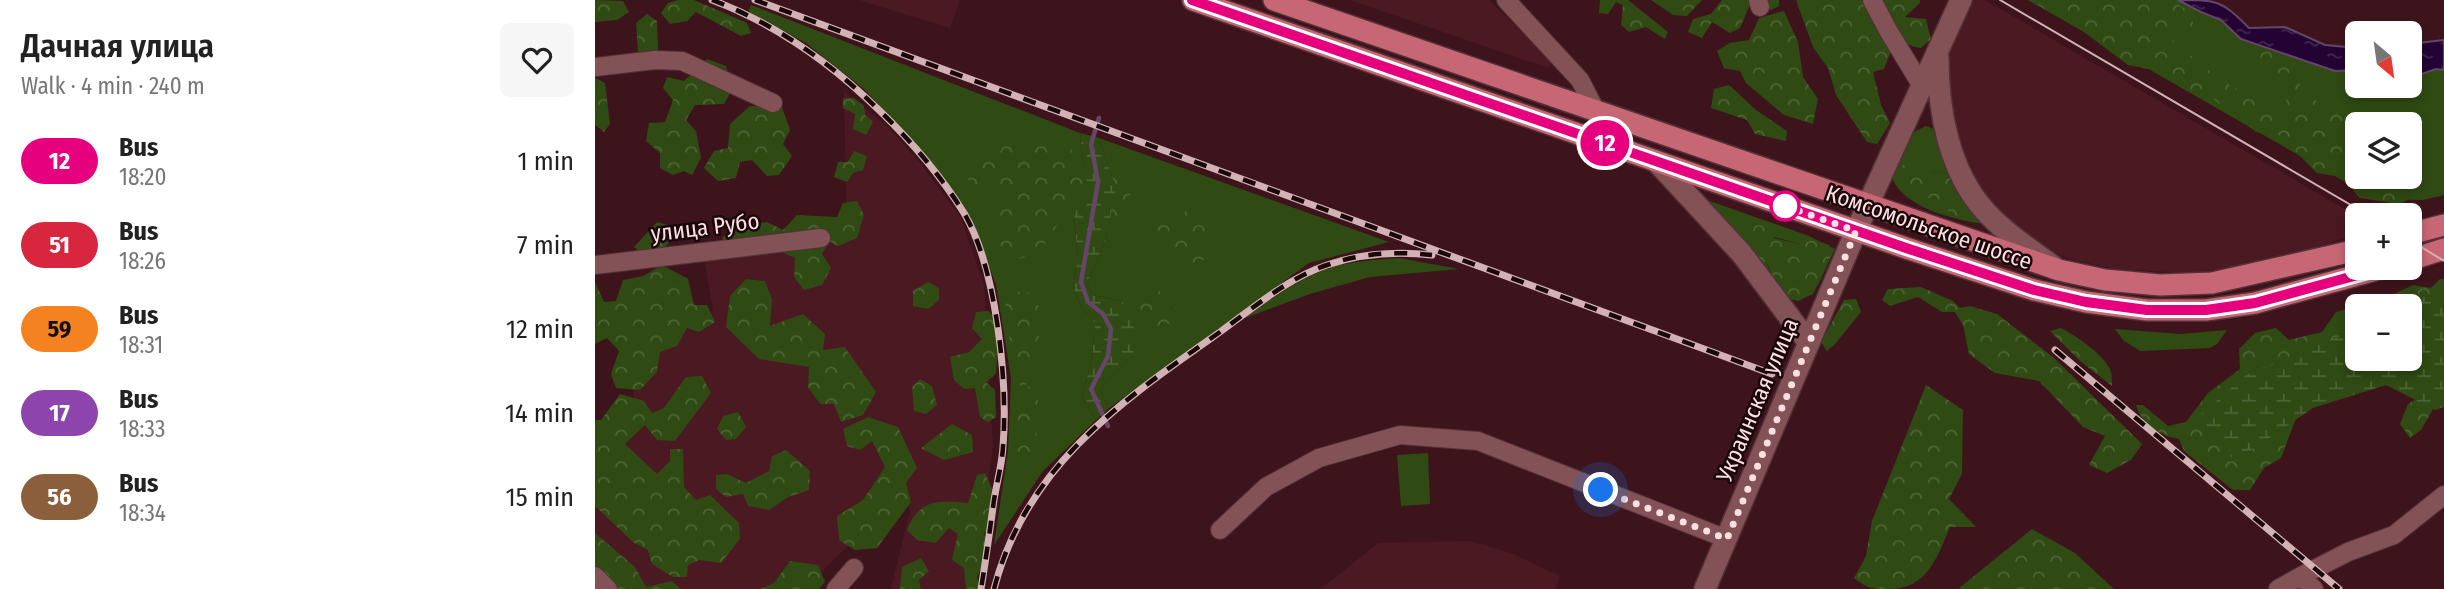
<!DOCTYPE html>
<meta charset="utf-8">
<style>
:root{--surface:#fff;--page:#f6f6f6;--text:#222;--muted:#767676}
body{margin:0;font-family:"Fira Sans Condensed",sans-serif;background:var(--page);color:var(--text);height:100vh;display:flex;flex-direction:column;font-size:26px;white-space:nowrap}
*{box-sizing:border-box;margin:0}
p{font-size:23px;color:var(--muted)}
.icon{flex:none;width:38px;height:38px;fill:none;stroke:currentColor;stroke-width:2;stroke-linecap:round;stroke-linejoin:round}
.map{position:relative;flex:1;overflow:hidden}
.sheet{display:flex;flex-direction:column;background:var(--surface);width:595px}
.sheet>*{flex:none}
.badge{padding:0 14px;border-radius:23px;font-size:24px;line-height:46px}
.needle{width:46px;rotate:151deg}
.controls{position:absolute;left:1750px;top:21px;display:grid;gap:14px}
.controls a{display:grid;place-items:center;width:77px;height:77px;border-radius:10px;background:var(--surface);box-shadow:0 4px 10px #0003;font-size:35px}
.you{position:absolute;width:35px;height:35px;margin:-18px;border:5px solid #fff;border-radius:50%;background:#1a73e8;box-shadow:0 0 0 10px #1a73e833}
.map>.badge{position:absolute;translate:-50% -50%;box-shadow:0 0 0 4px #fff}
.round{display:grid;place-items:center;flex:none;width:74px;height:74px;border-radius:10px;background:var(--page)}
.headline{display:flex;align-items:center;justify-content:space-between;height:119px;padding:0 21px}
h1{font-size:33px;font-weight:600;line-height:52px}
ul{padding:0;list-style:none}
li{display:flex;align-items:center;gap:21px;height:84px;padding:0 21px}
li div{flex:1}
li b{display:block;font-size:26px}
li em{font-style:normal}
li .badge{min-width:77px;font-weight:700;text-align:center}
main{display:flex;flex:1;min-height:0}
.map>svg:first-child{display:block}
</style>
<main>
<section class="sheet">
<div class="headline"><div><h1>Дачная улица</h1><p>Walk · 4 min · 240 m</p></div><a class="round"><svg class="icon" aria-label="heart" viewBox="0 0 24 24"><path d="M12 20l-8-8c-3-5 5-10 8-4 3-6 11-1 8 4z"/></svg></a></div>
<ul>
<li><span class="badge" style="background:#e6007e;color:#fff">12</span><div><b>Bus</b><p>18:20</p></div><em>1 min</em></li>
<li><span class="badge" style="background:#d7263d;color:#fff">51</span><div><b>Bus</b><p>18:26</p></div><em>7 min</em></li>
<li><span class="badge" style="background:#f58220;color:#111">59</span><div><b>Bus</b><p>18:31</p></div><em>12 min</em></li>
<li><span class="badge" style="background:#8e44ad;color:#fff">17</span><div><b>Bus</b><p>18:33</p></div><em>14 min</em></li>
<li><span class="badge" style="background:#8b5e3c;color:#fff">56</span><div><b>Bus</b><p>18:34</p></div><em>15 min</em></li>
</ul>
</section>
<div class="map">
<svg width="1849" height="589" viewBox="0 0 1849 589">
<defs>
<pattern id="forest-crowns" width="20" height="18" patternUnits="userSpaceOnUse" patternTransform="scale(1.75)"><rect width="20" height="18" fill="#2f4a13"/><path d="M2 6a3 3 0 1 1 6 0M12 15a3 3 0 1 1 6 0" fill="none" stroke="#4e6435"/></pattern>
<pattern id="wetland-marsh" width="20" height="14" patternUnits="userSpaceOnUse" patternTransform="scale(1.75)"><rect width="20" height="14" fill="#2f4a13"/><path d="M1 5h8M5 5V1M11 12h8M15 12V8" fill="none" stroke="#4e6435"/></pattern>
<pattern id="water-ripples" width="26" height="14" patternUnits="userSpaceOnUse" patternTransform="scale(1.75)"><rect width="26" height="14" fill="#230333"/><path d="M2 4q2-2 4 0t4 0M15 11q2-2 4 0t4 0" fill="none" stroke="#442750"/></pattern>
</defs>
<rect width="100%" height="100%" fill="#3e141c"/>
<path fill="#4b1922" d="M264,0H365L355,28Z
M755,0H894L957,61L953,68Z
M1371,0H1390L1762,216V234L1690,257L1643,268L1591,273L1522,269L1473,259L1431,239L1379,187L1357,127L1350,50Z
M249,91L297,131L329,168L366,218L389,285L398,446L379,589H296L315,511L306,492L210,589H24L0,566V463L41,422L34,351L118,311L109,258L252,241Z
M876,541L918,554L965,576L960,589H726L783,543Z"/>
<path fill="#2f4a13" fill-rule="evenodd" d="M1433,0H1583L1606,12L1626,20L1646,39L1740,71L1762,70V86H1815V78L1841,69L1849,70V195L1828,200L1780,199ZM1762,124H1815V177H1762Z
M156,5L485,133L491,185L479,216L483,258L478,286L486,307L500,323L497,358L487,397L501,420L448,471L399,545L413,451L416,378L401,284L375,217L337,163L270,90L211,43L153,12Z
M1331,126L1342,130L1391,224C1362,221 1309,208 1297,178L1319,132ZM1338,171L1357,175L1362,197L1360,217L1337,196Z
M504,138L794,242L714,263L513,409L505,389L538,356L527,301L498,295L492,283L511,239L521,188Z
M1112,200L1214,236L1240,249L1218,294L1203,301L1194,299L1115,207ZM1179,237L1205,244L1227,275L1223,282L1177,279L1172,263Z
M804,258L864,269L775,277L715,294L650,318C675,300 700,281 729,270C753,261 779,260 804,258Z
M1520,329L1586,334L1632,330L1622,344L1615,348L1545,351L1528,340Z
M833,453L835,504L806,506L802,455Z"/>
<path fill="url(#forest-crowns)" d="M0,0L28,1L34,12L22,20L0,22Z
M83,0H99L152,23L156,33L146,36L101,12L92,21L75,24L66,13L73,3Z
M1005,0H1033L1073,32L1070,39L1051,27L1034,32L1026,25L1028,5L1021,2L1013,14L1004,13Z
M1056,0H1107L1092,16L1078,15Z
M1127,0H1184V6L1176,10L1156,2L1145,28L1135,33L1117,22L1107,38L1093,32L1098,19L1116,14Z
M1201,0H1268L1296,51L1289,69L1278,72L1286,105L1295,123L1282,144L1272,142L1241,95L1233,68L1218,47Z
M1283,0H1325V3L1310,17L1331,19L1336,39L1326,48C1302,46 1292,19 1283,0Z
M1434,0H1475L1502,3L1503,0H1575L1599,14L1597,33L1578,37L1581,54L1595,55L1626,80L1684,112L1702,81L1726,106L1783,112L1789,124H1762V177H1815V158L1828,168L1826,192L1805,204L1765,198L1746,177L1722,173L1683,134L1661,132L1605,89L1592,91L1559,70L1533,65L1489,32Z
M1189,11L1203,42L1208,77L1223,99L1218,124L1189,115L1151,83L1145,71L1129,68L1122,51L1135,43L1154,40L1164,18Z
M52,14L62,21L63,50L54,59L43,52L41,23Z
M1646,42L1690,55L1695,72L1685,78L1647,55Z
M112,59L131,66L138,88L129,104L100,105L91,120L101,131L106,158L97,175L89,171L78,175L65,168V153L51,141L54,123L70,122L78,100L68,88L72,77L89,81Z
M0,78L10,83L15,124L9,132L0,125Z
M1134,85L1161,110L1192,131L1191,141L1160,134L1152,120L1116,108L1119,89Z
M248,98H259L269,106L270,115L278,122L271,135L258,129L260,114L248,108Z
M155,106L187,107L195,130L188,144L197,156L184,175L172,176L157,160L145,162L141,178L123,181L109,168L119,151L133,148L135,124Z
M415,139L470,141L494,173L489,205L462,209L463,224L444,253L423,259L404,244L408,229L390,210L403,202L404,191L382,187L371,178L380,162L401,156Z
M259,151L272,156L268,170L258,173L252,182L239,177L243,162H253Z
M1318,158L1338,171L1357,175L1366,191L1362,197L1377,207L1373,218L1360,217L1337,197L1330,199L1308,182L1307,166Z
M532,170L542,179L517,237L508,232L513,178Z
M262,201L269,215L262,238L243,246L234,241L227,254L236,268L227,285L209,290L199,277L200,258L187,252L182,240L172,255L136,253L127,238L140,226L172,222L188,230L202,215L242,217L248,203Z
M597,204L613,209L610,259L586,271L576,261L575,246L560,237L568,216H586Z
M62,222L76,226L79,236L65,254L50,256L39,247Z
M1168,223L1179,238L1205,244L1218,240L1234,245L1237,254C1226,277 1222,303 1193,297L1189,286L1178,279L1172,263L1163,260L1156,241L1159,226Z
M67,265L93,279L99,305H112L120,322L104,332L92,328L82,346L65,352L62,372L45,390L21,388L16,374L24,351L12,338L0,344V282L9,302L21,301L28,280L48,276Z
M151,279L170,281L177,299L175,326L208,314L230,334L228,350L250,347L281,392L268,415L246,422L239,404H225L213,387L214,367L164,359L131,327L135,296Z
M1845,279H1849V304L1762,306V339L1704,410L1686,458L1669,468L1655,490H1638L1589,451L1584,439C1566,436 1546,424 1541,405H1548L1573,426L1591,422L1613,393L1645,369L1644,349L1660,333L1681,328L1694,340L1727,332L1741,312L1786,300L1818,285L1836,288Z
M333,282L344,288V300L333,309L318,306V291Z
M1326,287L1358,301L1365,308L1375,306L1402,314L1459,358L1547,444L1536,460L1512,473L1494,465L1510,436L1488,427L1444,381L1400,373L1374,354L1368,325L1360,312H1347L1323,297L1295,306L1287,300L1293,289Z
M432,291L450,314L431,385L443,394L441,453L428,458L418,447L419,397L426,387L418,371L409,293Z
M567,291L581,307L576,323L556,328L537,294Z
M1261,299L1266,312L1240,344L1232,351L1226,342L1249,300Z
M393,311L402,319L404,331L401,374L391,382L400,390L401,417L393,422L385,417L380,388L369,389L359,380L355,357L374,352L387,339L377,328L381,312Z
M1466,328C1481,336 1507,353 1515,369C1517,373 1517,381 1517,386L1485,361L1455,331Z
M107,376L116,393L80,441L62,440L50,425L30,444L62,474L75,461V449H88L89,487L101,500L115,495L144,523L145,539L126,563L104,560L93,565L92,577H78L57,564L53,550L39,543L0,506V420H6L25,394L49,401L57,413L69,408L91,377Z
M325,379L337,386L342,405L331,414L319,411L317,387Z
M1331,385L1368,410L1367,474L1354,499L1381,527H1355C1342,558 1332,589 1294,589C1277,589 1273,589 1259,578L1271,556L1277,521Z
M1842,386L1844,399L1826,430L1815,438L1805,424L1813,404Z
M143,412L151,427L141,439L131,440L122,429L128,416Z
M273,417L303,427L322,468L311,483L316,502L282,548L260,550L244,540L242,516L268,500L290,467L277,441L265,450L252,446L248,429Z
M357,424L377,435L378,452L349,460L326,448Z
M191,450L215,471L214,490L193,497L174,510L153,506L148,494L131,497L121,489V475L132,474L151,483L174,471L177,456Z
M390,473C401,498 409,511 389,534L395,550L382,577L385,589H371L369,568L357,560L363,534L354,528L341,543L322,540L312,530C325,498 343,501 373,503L382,475Z
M1437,529L1480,553L1519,589H1363Z
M0,533L40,567L51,587L77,581L86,589H18L0,578Z
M326,558L334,571L324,580L326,589H305L307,567Z
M195,561L223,565L230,582L224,589H165L179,583Z"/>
<path fill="url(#wetland-marsh)" d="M485,133L504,138L521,188L511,239L492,283L498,295L527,301L539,321L538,356L505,389L513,409L501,420L487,397L497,358L500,323L486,307L478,286L483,258L479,216L491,185Z
M1829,297L1849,300V407L1840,410L1791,385L1718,408L1641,461L1597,422L1651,375L1762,329V359H1815V306H1811Z"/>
<path fill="url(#water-ripples)" stroke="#654568" stroke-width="2" d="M1583,0C1623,0 1626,0 1654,28L1690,27L1730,45L1762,48V70L1740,71L1646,39L1626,20L1606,12Z
M1849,40V70L1841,69L1815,78V44Z"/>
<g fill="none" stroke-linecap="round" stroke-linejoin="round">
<path stroke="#654568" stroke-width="4.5" d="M504,118L496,144L503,182L486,282L493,302L508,314L516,329L513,356L496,389L513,426"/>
<g stroke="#533137" stroke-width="20">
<path id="minor" d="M911,0L985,80L1002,113
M1163,0L1165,7
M1277,0L1294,32L1327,86
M0,67L60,60L87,61L178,103
M0,265L226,238
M625,530L671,487L724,458L805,435L883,441L1132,539
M0,576L13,589
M1706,576L1753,552L1799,535L1849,495
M241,589L259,568
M1683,589L1706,576L1719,589"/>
</g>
<g stroke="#533137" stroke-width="24">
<path id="tertiary" d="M1343,58C1343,111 1354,171 1390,211C1410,233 1435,249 1458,266
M1061,161L1147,254L1214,343
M1110,589L1261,231L1366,0"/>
</g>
<g stroke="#533137" stroke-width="24">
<path id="primary" d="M598,0L1311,248L1439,290L1491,302L1552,310H1611L1660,303L1788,268
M679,0L1464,270L1510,280L1565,285L1617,283L1762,250
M1815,234L1849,225
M1815,260L1849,249"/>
</g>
<use href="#minor" stroke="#835257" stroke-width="18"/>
<use href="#tertiary" stroke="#835257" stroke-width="21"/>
<use href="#primary" stroke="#c76674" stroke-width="21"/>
<path stroke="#d3b2b6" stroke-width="2" d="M1405,0L1773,215
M1815,240L1849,261"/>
<g stroke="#d3b2b6" stroke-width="7">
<path id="rail" d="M117,0C181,24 236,63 285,111C316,141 346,176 369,213C402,269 413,383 408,447C407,464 402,482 399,500C395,529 391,559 386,589
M160,0L1177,374
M1460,350L1744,589
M399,589C431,465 527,401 625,332C658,308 693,278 732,265C767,253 800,251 837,255"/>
</g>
<use href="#rail" stroke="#1a070a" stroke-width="4.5" stroke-dasharray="13" stroke-linecap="butt"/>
</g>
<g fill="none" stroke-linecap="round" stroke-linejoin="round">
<g stroke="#fff" stroke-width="16">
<path id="line" d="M597,0L1311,248L1439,290L1491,302L1552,310H1611L1660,303L1788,268"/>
</g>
<use href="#line" stroke="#e6007e" stroke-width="10"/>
<path stroke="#fee0e3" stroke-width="7" stroke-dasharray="0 12.6" d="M1006,490L1132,539L1261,231L1190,206"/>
</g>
<circle fill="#fff" stroke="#e6007e" stroke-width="3.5" cx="1190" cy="206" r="14"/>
<g text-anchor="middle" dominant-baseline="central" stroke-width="5" stroke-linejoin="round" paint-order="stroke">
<g font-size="23" fill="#fee0e3" stroke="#1a070a">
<text transform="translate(110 227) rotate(-7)">улица Рубо</text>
<text transform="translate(1334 227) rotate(19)">Комсомольское шоссе</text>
<text transform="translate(1162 400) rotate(-67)">Украинская улица</text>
</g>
</g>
</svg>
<div class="controls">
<a><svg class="needle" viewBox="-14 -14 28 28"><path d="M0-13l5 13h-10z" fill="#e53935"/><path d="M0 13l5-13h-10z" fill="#767676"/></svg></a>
<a><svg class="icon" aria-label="layers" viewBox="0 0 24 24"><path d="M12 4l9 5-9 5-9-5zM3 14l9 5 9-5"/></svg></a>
<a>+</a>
<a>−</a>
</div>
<div class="you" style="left:1006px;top:490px"></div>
<b class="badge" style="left:1010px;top:143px;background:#e6007e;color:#fff">12</b>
</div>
</main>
